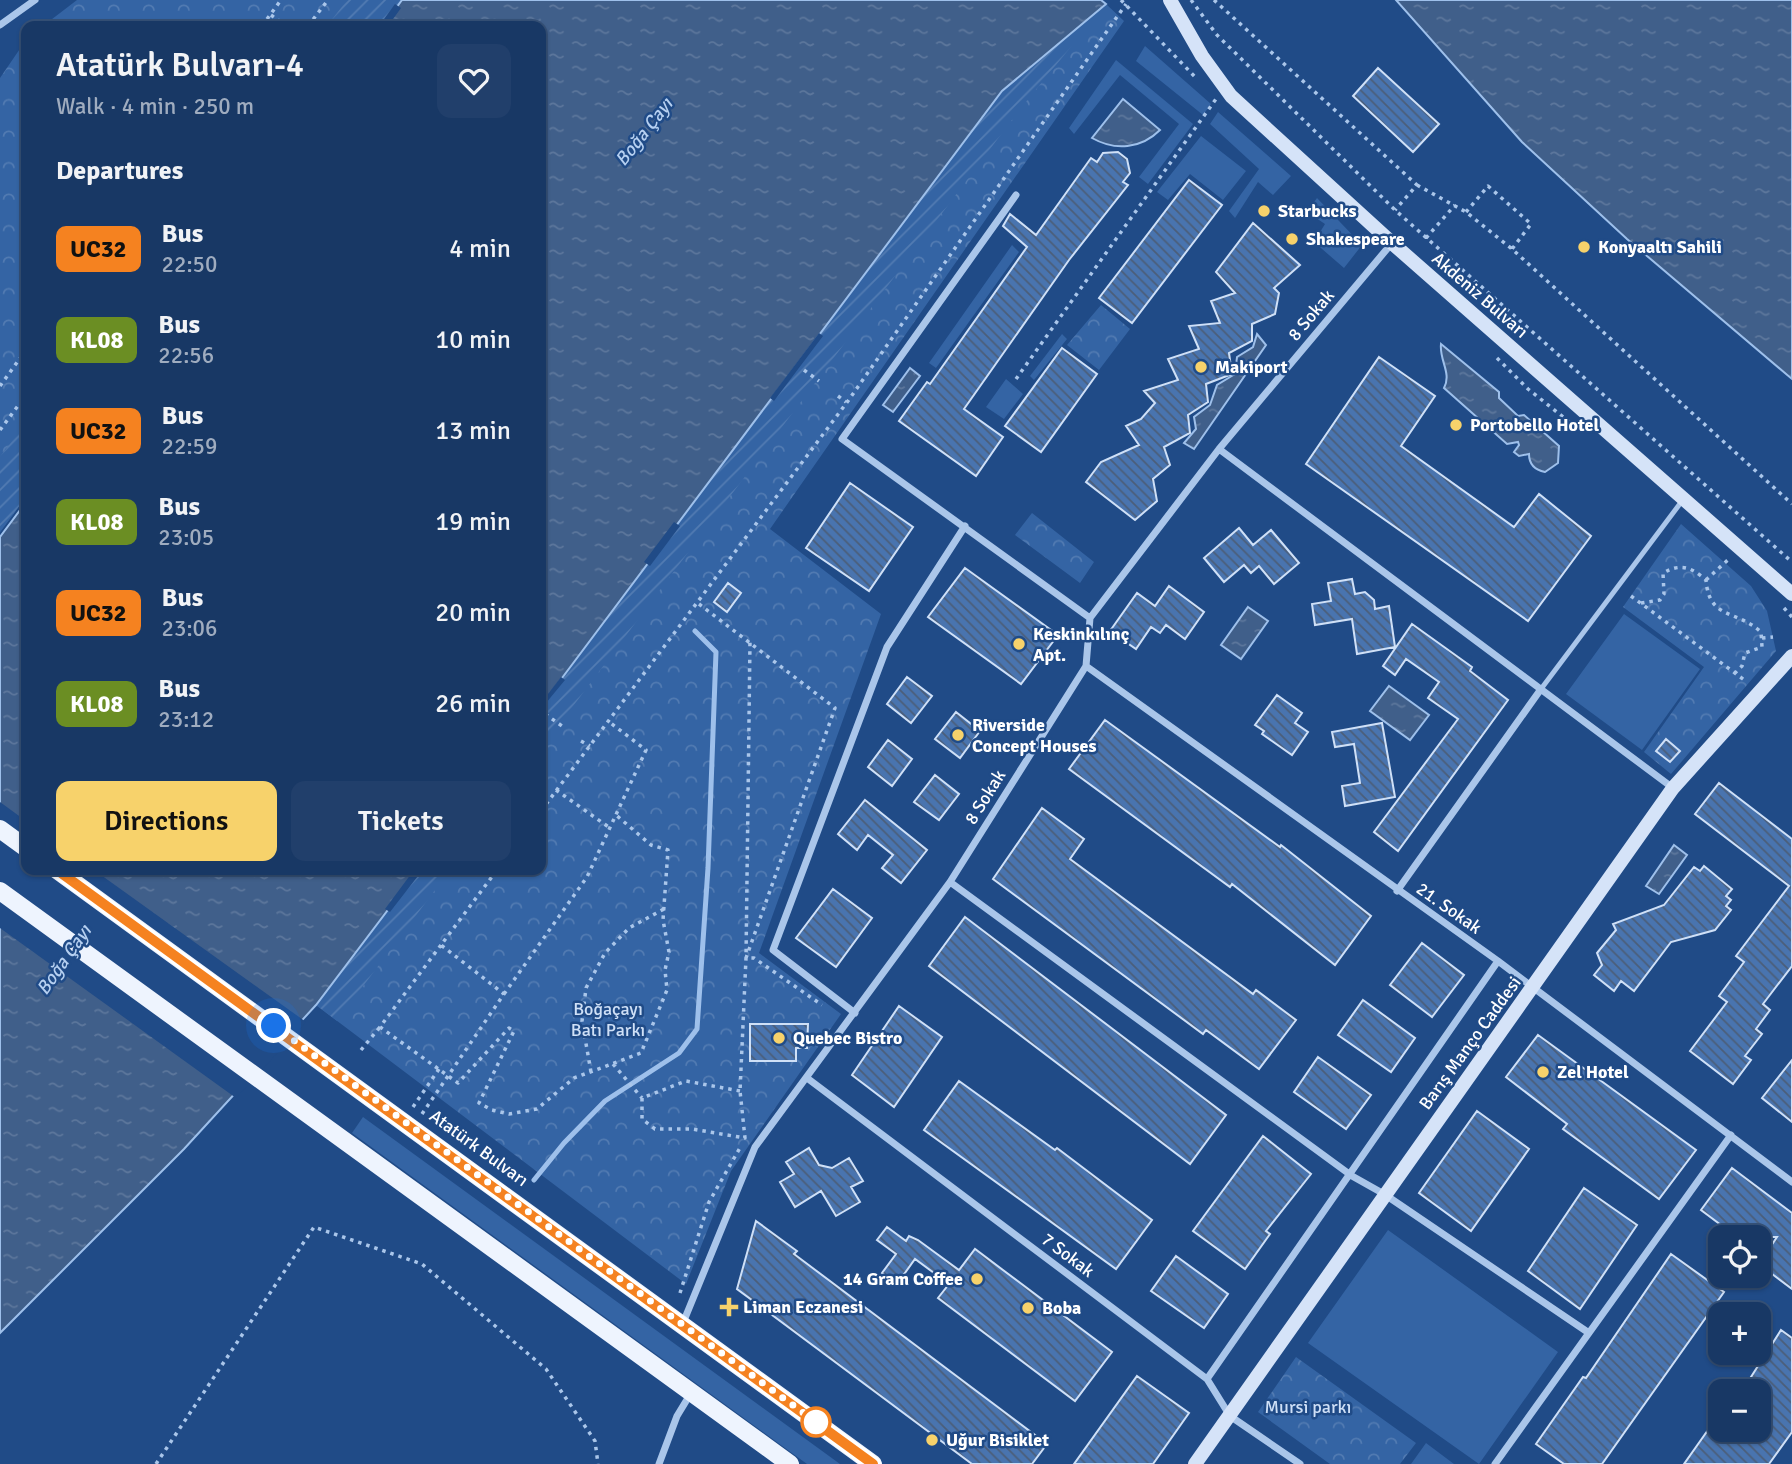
<!DOCTYPE html>
<meta charset="utf-8">
<style>
:root{--surface:#183865;--page:#213f6b;--text:#f1f3f6;--muted:#9facbf;--line:#365279;--accent:#f7d26b}
body{margin:0;font-family:Signika,sans-serif;background:var(--page);color:var(--text);height:100vh;display:flex;flex-direction:column;font-size:26px;white-space:nowrap}
*{box-sizing:border-box;margin:0}
p{font-size:23px;color:var(--muted)}
.icon{flex:none;width:38px;height:38px;fill:none;stroke:currentColor;stroke-width:2;stroke-linecap:round;stroke-linejoin:round}
.map{position:relative;flex:1;overflow:hidden}
.details{position:absolute;left:21px;top:21px;width:525px;height:854px;display:flex;flex-direction:column;background:var(--surface);border-radius:14px;box-shadow:0 2px 5px #0004,0 0 0 2px var(--line)}
.details>*{flex:none}
.badge{padding:0 14px;border-radius:10px;font-size:24px;line-height:46px}
.tools{position:absolute;left:1708px;top:1225px;display:grid;gap:14px}
.tools a{display:grid;place-items:center;width:63px;height:63px;border-radius:14px;background:var(--surface);box-shadow:0 2px 5px #0004,0 0 0 2px var(--line);font-size:35px}
.you{position:absolute;width:35px;height:35px;margin:-18px;border:5px solid #fff;border-radius:50%;background:#1a73e8;box-shadow:0 0 0 10px #1a73e833}
.map>.badge{position:absolute;translate:-50% -50%;box-shadow:0 0 0 4px #fff}
h2{padding:0 35px;font-size:26px;line-height:63px}
.round{display:grid;place-items:center;flex:none;width:74px;height:74px;border-radius:14px;background:var(--page)}
.summary{display:flex;align-items:center;justify-content:space-between;height:119px;padding:0 35px}
h1{font-size:33px;font-weight:600;line-height:52px}
.button{display:flex;gap:14px;margin-top:auto;padding:14px 35px}
.button a{flex:1;height:80px;border-radius:14px;background:var(--accent);color:#111;font-size:28px;font-weight:600;line-height:80px;text-align:center}
.button a+a{background:var(--page);color:var(--text)}
ul{padding:0;list-style:none}
li{display:flex;align-items:center;gap:21px;height:91px;padding:0 35px}
li div{flex:1}
li b{display:block;font-size:26px}
li em{font-style:normal}
li .badge{min-width:77px;font-weight:700;text-align:center}
.map>svg:first-child{display:block}
</style>
<div class="map">
<svg width="1792" height="1464" viewBox="0 0 1792 1464">
<defs>
<pattern id="park-crowns" width="20" height="18" patternUnits="userSpaceOnUse" patternTransform="scale(1.75)"><rect width="20" height="18" fill="#3464a4"/><path d="M2 6a3 3 0 1 1 6 0M12 15a3 3 0 1 1 6 0" fill="none" stroke="#527bb2"/></pattern>
<pattern id="garden-furrows" width="10" height="10" patternUnits="userSpaceOnUse" patternTransform="scale(1.75)"><rect width="10" height="10" fill="#3464a4"/><path d="M-1 1l2-2M0 10L10 0M9 11l2-2" fill="none" stroke="#527bb2"/></pattern>
<pattern id="water-ripples" width="26" height="14" patternUnits="userSpaceOnUse" patternTransform="scale(1.75)"><rect width="26" height="14" fill="#405f8a"/><path d="M2 4q2-2 4 0t4 0M15 11q2-2 4 0t4 0" fill="none" stroke="#5d779c"/></pattern>
<pattern id="building-back-hatch" width="6" height="6" patternUnits="userSpaceOnUse" patternTransform="scale(1.75)"><rect width="6" height="6" fill="#4974af"/><path d="M-1 5l2 2M0 0l6 6M5-1l2 2" fill="none" stroke="#4b5e79"/></pattern>
</defs>
<rect width="100%" height="100%" fill="#204b87"/>
<path fill="#3464a4" d="M1145,46L1211,104L1203,115L1136,61Z
M1116,60L1193,124L1148,184L1139,177L1179,124L1120,75L1074,134L1069,128Z
M1218,112L1291,176L1273,195L1258,182L1235,218L1229,211L1259,169L1210,124Z
M1201,136L1246,171L1223,200L1190,174L1168,200L1157,192Z
M1317,198L1362,245L1344,268L1314,242L1325,224L1307,212Z
M1012,245L1019,252L936,368L929,363Z
M1062,334L1067,339L1034,380L1030,376Z
M1006,379L1023,394L1004,419L986,407Z
M1624,614L1700,669L1642,750L1566,694Z
M363,1117L840,1464H807L352,1133Z
M1388,1230L1558,1352L1479,1464L1308,1343Z
M1426,1443L1454,1464H1411Z"/>
<path fill="url(#park-crowns)" d="M77,0H402L382,26H43Z
M1106,4L1124,21L770,529L881,614L759,953L841,1014L731,1171L686,1284L316,1005L418,870H541V706L1002,90Z
M26,40V497L0,532V78Z
M1101,305L1130,329L1099,370L1067,345Z
M1032,513L1094,562L1080,583L1015,535Z
M1681,524L1751,586L1767,611L1776,651L1671,774L1644,752L1704,667L1623,607Z
M1296,1357L1416,1443L1400,1464H1330L1258,1412Z"/>
<path fill="url(#garden-furrows)" d="M347,0H402L382,26H327Z
M1106,4L1020,109L541,749V706L1002,90Z
M26,422V497L0,532V457Z
M418,870H450L337,1021L316,1005Z"/>
<path fill="url(#water-ripples)" stroke="#9ec0eb" stroke-width="2" d="M402,0H1101L1106,4L1002,91L541,706V26H383Z
M1396,0H1792V379L1627,239L1522,142Z
M1123,99L1160,130C1141,149 1115,151 1092,138Z
M1257,334L1266,345L1194,449L1184,443L1196,429L1194,417L1210,405L1217,385L1235,374L1237,357L1253,347Z
M1441,344L1499,392V398L1518,416L1524,415L1559,446L1558,463L1545,472C1535,470 1529,465 1529,454L1519,456L1514,452L1519,445L1518,442L1507,444L1444,388C1452,373 1439,360 1441,344Z
M910,368L920,376L893,412L883,405Z
M26,502V870H418L316,1005L184,1149L0,1333V537Z
M1248,607L1268,621L1241,659L1221,645Z
M1389,686L1429,715L1410,740L1370,711Z
M1674,845L1687,855L1659,894L1646,886Z"/>
<path fill="#204b87" d="M395,4L401,8L388,26H379Z
M819,333L823,336L774,401L770,398Z
M674,522L680,526L650,566L644,562Z
M561,677L565,680L541,709V703Z
M0,802L26,821V870H94L306,1022L236,1098L0,928Z
M414,870L421,872L390,912L385,909Z"/>
<g fill="none" stroke-linecap="round" stroke-linejoin="round">
<path stroke="#9ec0eb" stroke-width="5" d="M534,1180L564,1143L605,1101L679,1053L697,1029L708,868L716,652L695,631"/>
</g>
<path fill="url(#building-back-hatch)" stroke="#cfe0f7" stroke-width="2" d="M1378,68L1439,124L1413,152L1353,96Z
M1118,152L1127,159L1130,173L1123,182L1128,185L1069,260L964,409L1003,437L976,476L899,421L927,382L930,384L1027,247L1003,226L1010,214L1036,235L1091,158L1097,162L1103,153Z
M1189,180L1222,205L1132,323L1099,298Z
M1253,223L1300,265L1274,288L1279,293L1275,314L1252,324V341L1229,353L1232,374L1206,384L1208,402L1188,415L1190,433L1164,447L1170,465L1153,479L1157,501L1135,520L1086,482L1101,462L1139,445L1126,426L1141,419L1155,403L1144,391L1178,380L1168,359L1199,349L1189,326L1220,323L1211,301L1235,293L1216,272Z
M1062,348L1097,374L1041,452L1005,426Z
M1379,357L1435,396L1401,446L1514,527L1539,494L1591,536L1528,621L1306,464Z
M850,483L913,527L869,591L806,548Z
M1239,528L1253,545L1271,530L1299,563L1274,584L1259,566L1251,573L1244,565L1224,582L1204,558Z
M965,568L1058,635L1021,684L928,617Z
M1352,579L1355,594L1365,592L1374,600L1375,609L1389,606L1395,647L1357,654L1352,619L1315,625L1312,604L1331,601L1328,583Z
M728,583L741,593L727,612L714,602Z
M1169,586L1204,612L1185,639L1166,625L1160,633L1151,627L1136,649L1110,631L1137,593L1155,606Z
M1412,624L1472,667L1470,671L1508,700L1398,851L1374,832L1458,719L1428,698L1439,682L1406,659L1395,675L1383,666Z
M907,677L932,696L911,723L887,704Z
M1277,695L1302,713L1295,723L1308,732L1292,755L1262,734L1264,731L1255,725Z
M956,712L980,731L960,758L935,739Z
M1105,720L1280,847L1281,845L1371,916L1335,965L1232,884L1230,887L1069,769Z
M1382,723L1395,797L1345,806L1342,786L1360,783L1354,744L1335,747L1332,732Z
M1666,739L1680,751L1670,762L1656,751Z
M888,740L912,759L892,786L868,767Z
M935,775L959,794L939,820L914,802Z
M1719,783L1792,839V966L1763,1004L1770,1010L1756,1029L1762,1034L1745,1056L1751,1060L1733,1084L1690,1051L1727,1002L1719,996L1744,962L1736,956L1789,886L1695,814Z
M865,800L927,850L901,883L882,868L893,855L868,835L857,850L838,834Z
M1042,808L1084,839L1070,859L1253,994L1256,990L1296,1020L1259,1069L1206,1030L1203,1034L993,879Z
M1704,866L1732,889L1726,896L1731,900L1726,906L1731,910L1715,930L1671,942L1634,991L1621,981L1614,991L1594,975L1602,965L1597,953L1616,930L1613,924L1664,905L1694,867L1700,871Z
M833,889L872,918L836,967L796,938Z
M965,917L1226,1115L1190,1164L929,966Z
M1422,943L1464,975L1432,1017L1390,985Z
M1363,1000L1415,1038L1391,1072L1338,1035Z
M899,1006L942,1037L894,1107L852,1075Z
M750,1024H808L807,1048H796V1061H750Z
M1538,1035L1696,1150L1659,1199L1563,1129L1567,1124L1506,1077Z
M1318,1057L1371,1095L1346,1129L1294,1092Z
M1792,1060V1122L1762,1098Z
M959,1081L1055,1150L1057,1148L1152,1220L1116,1269L924,1130Z
M1477,1111L1529,1149L1471,1231L1419,1193Z
M1263,1136L1311,1174L1266,1231L1270,1234L1245,1269L1193,1231Z
M809,1148L819,1165L832,1168L849,1158L863,1181L851,1187L860,1202L836,1216L821,1191L795,1207L780,1182L794,1174L786,1162Z
M1732,1168L1792,1213V1289L1759,1264L1777,1237H1737L1701,1210Z
M1584,1188L1637,1225L1580,1309L1528,1271Z
M756,1221L797,1251L794,1254L1047,1444L1032,1464H972L737,1289Z
M887,1227L906,1241L909,1236L918,1240L959,1270L975,1249L1112,1352L1075,1401L938,1298L949,1284L915,1259L897,1284L882,1273L896,1254L877,1240Z
M1671,1254L1724,1292L1602,1464H1564L1536,1444L1583,1377L1586,1378Z
M1176,1256L1228,1294L1204,1328L1151,1291Z
M1781,1330L1792,1338V1432L1769,1464H1684L1708,1430H1759V1391H1742Z
M1137,1376L1189,1413L1153,1464H1074Z"/>
<g fill="none" stroke-linecap="round" stroke-linejoin="round">
<path stroke="#aac6ea" stroke-width="3.5" stroke-dasharray="3.5 5" stroke-linecap="butt" d="M1121,0L1197,79
M1191,0L1217,35L1395,210L1792,562
M1214,0L1417,185L1395,210
M271,15L286,26
M354,25L356,26
M262,26L281,0
M308,26L328,0
M1417,185L1466,212L1512,249L1792,504
M1466,212L1488,186L1531,224L1512,249
M1426,238L1455,205
M20,358L26,362
M1497,358L1528,389L1572,424
M804,370L819,381
M1016,379L1216,99
M0,386L26,350
M838,396L846,402
M0,430L26,395
M1706,580L1730,558
M1631,596L1747,682
M1641,603L1660,600L1664,594L1663,573C1681,563 1691,567 1706,580C1709,620 1736,609 1761,632L1762,647L1745,653L1742,666L1735,673
M699,604L835,708L746,958H754L822,1005
M1784,608L1792,617
M1762,638L1773,637
M545,714L562,726
M581,741L590,746
M556,790L610,828
M541,811L848,401L1126,4
M441,945L380,1027L458,1083L509,1028L514,1031L479,1103L492,1110L509,1114L537,1109L574,1078L641,1053L667,990L665,970L669,952L663,920L668,850L651,845L616,815
M504,994L587,877L646,750L608,721
M361,1050L380,1027
M613,1064L642,1098
M591,1072L582,1021L586,988L605,953L629,928L664,909
M740,1091L686,1081L642,1098V1119L655,1129H692L745,1138L740,1091L746,958L750,641
M413,1107L439,1069
M422,1114L504,994L441,945L497,870
M680,1293L709,1202L741,1146
M156,1464L314,1227L422,1264L546,1369L595,1441L598,1464"/>
<path stroke="#aac6ea" stroke-width="5" d="M1541,689L1682,501"/>
<path stroke="#aac6ea" stroke-width="7" d="M0,25L35,0
M1016,195L842,439L1090,618
M1219,449L1673,788
M1086,666L1498,961L1792,1182
M950,882L1352,1176L1384,1194L1589,1333
M1397,891L1541,689
M855,1013L773,950L887,647L965,526
M807,1078L1207,1379L1230,1416L1300,1464
M683,1323L755,1147L950,882L1086,666L1090,618L1219,449L1392,243
M1207,1379L1498,961
M659,1464L677,1416L691,1393
M1495,1464L1731,1135"/>
<path stroke="#d5e3f8" stroke-width="14" d="M1170,0L1202,56L1231,96L1392,243L1792,594
M1195,1464L1673,788L1792,656"/>
<path stroke="#eef4fe" stroke-width="18" d="M0,829L26,848
M57,870L873,1464
M0,891L790,1464"/>
</g>
<g fill="none" stroke-linecap="round" stroke-linejoin="round">
<g stroke="#fff" stroke-width="16">
<path id="line" d="M57,870L873,1464"/>
</g>
<use href="#line" stroke="#f58220" stroke-width="10"/>
<path stroke="#fff" stroke-width="7" stroke-dasharray="0 12.6" d="M274,1026L816,1422"/>
</g>
<g fill="#f7d26b" stroke="#204b87" stroke-width="2.5">
<circle cx="1264" cy="211" r="7"/>
<circle cx="1292" cy="239" r="7"/>
<circle cx="1584" cy="247" r="7"/>
<circle cx="1201" cy="367" r="7"/>
<circle cx="1456" cy="425" r="7"/>
<circle cx="1019" cy="644" r="7"/>
<circle cx="958" cy="735" r="7"/>
<circle cx="779" cy="1038" r="7"/>
<circle cx="1543" cy="1072" r="7"/>
<circle cx="977" cy="1279" r="7"/>
<path d="M725.5 1296.5h7v7h7v7h-7v7h-7v-7h-7v-7h7z"/>
<circle cx="1028" cy="1308" r="7"/>
<circle cx="932" cy="1440" r="7"/>
</g>
<circle fill="#fff" stroke="#f58220" stroke-width="3.5" cx="816" cy="1422" r="14"/>
<g text-anchor="middle" dominant-baseline="central" stroke-width="5" stroke-linejoin="round" paint-order="stroke">
<g font-size="18" font-weight="bold" fill="#fff" stroke="#204b87" text-anchor="start">
<text x="1278" y="211">Starbucks</text>
<text x="1306" y="239">Shakespeare</text>
<text x="1598" y="247">Konyaaltı Sahili</text>
<text x="1215" y="367">Makiport</text>
<text x="1470" y="425">Portobello Hotel</text>
<text x="1033" y="634">Keskinkılınç<tspan x="1033" dy="21">Apt.</tspan></text>
<text x="972" y="725">Riverside<tspan x="972" dy="21">Concept Houses</tspan></text>
<text x="793" y="1038">Quebec Bistro</text>
<text x="1557" y="1072">Zel Hotel</text>
<text x="963" y="1279" text-anchor="end">14 Gram Coffee</text>
<text x="743" y="1307">Liman Eczanesi</text>
<text x="1042" y="1308">Boba</text>
<text x="946" y="1440">Uğur Bisiklet</text>
</g>
<g font-size="18" fill="#fff" stroke="#204b87">
<text transform="translate(1480 295) rotate(41)">Akdeniz Bulvarı</text>
<text transform="translate(1311 315) rotate(-50)">8 Sokak</text>
<text transform="translate(985 797) rotate(-58)">8 Sokak</text>
<text transform="translate(1449 908) rotate(35)">21. Sokak</text>
<text transform="translate(1470 1043) rotate(-54)">Barış Manço Caddesi</text>
<text transform="translate(479 1148) rotate(36)">Atatürk Bulvarı</text>
<text transform="translate(1068 1255) rotate(37)">7 Sokak</text>
</g>
<g font-size="18" fill="#cfe0f7" stroke="#204b87">
<text x="608" y="1009">Boğaçayı<tspan x="608" dy="21">Batı Parkı</tspan></text>
<text x="1308" y="1407">Mursi parkı</text>
</g>
<g font-size="19" font-style="italic" fill="#b6d0f1" stroke="#204b87">
<text transform="translate(644 132) rotate(-52)">Boğa Çayı</text>
<text transform="translate(64 960) rotate(-55)">Boğa Çayı</text>
</g>
</g>
</svg>
<div class="tools">
<a><svg class="icon" aria-label="locate" viewBox="0 0 24 24"><circle cx="12" cy="12" r="6"/><path d="M12 2v4M12 18v4M2 12h4M18 12h4"/></svg></a>
<a>+</a>
<a>−</a>
</div>
<div class="you" style="left:274px;top:1026px"></div>
<section class="details">
<div class="summary"><div><h1>Atatürk Bulvarı-4</h1><p>Walk · 4 min · 250 m</p></div><a class="round"><svg class="icon" aria-label="heart" viewBox="0 0 24 24"><path d="M12 20l-8-8c-3-5 5-10 8-4 3-6 11-1 8 4z"/></svg></a></div>
<h2>Departures</h2>
<ul>
<li><span class="badge" style="background:#f58220;color:#111">UC32</span><div><b>Bus</b><p>22:50</p></div><em>4 min</em></li>
<li><span class="badge" style="background:#6b8e23;color:#fff">KL08</span><div><b>Bus</b><p>22:56</p></div><em>10 min</em></li>
<li><span class="badge" style="background:#f58220;color:#111">UC32</span><div><b>Bus</b><p>22:59</p></div><em>13 min</em></li>
<li><span class="badge" style="background:#6b8e23;color:#fff">KL08</span><div><b>Bus</b><p>23:05</p></div><em>19 min</em></li>
<li><span class="badge" style="background:#f58220;color:#111">UC32</span><div><b>Bus</b><p>23:06</p></div><em>20 min</em></li>
<li><span class="badge" style="background:#6b8e23;color:#fff">KL08</span><div><b>Bus</b><p>23:12</p></div><em>26 min</em></li>
</ul>
<div class="button"><a>Directions</a><a>Tickets</a></div>
</section>
</div>
